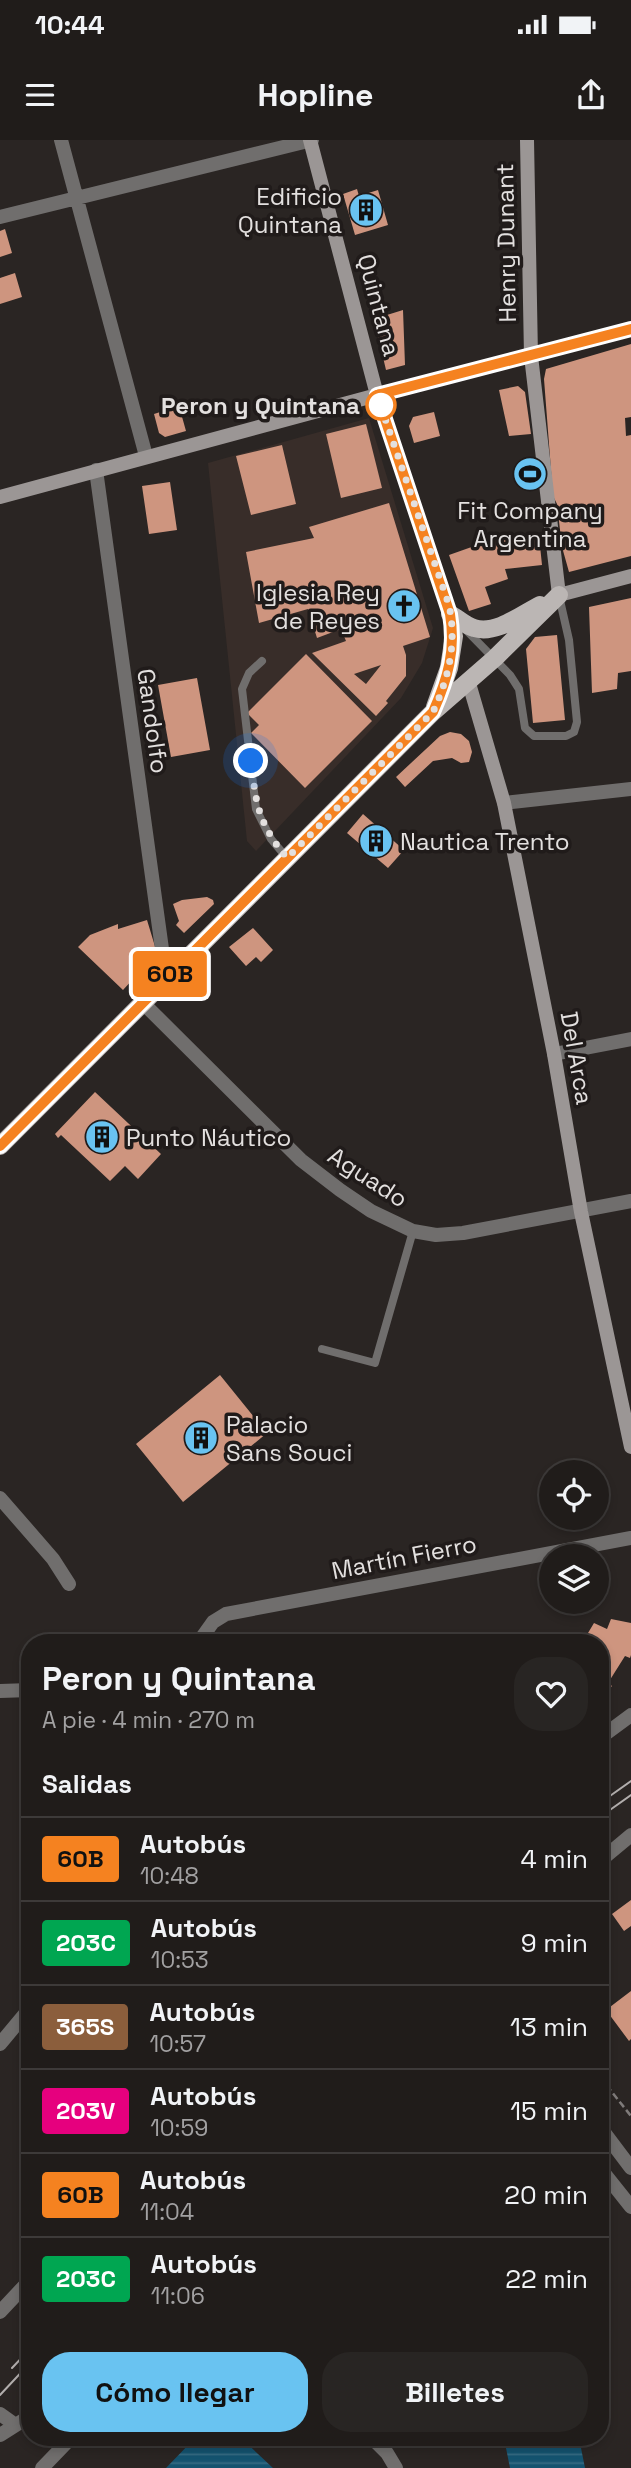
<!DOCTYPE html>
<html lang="es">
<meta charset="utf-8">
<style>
:root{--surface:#201c1a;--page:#282523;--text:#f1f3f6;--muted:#a2a1a2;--line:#3d3a39;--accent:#69c3f1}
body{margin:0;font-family:"Space Grotesk",sans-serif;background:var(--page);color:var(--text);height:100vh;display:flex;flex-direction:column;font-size:26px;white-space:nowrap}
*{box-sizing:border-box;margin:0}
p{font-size:23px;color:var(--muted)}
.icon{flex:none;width:38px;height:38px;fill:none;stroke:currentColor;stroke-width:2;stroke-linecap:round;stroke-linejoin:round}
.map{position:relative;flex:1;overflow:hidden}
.details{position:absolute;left:21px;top:1494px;width:588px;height:812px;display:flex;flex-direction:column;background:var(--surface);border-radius:28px;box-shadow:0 4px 10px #0003,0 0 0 2px var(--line)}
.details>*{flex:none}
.badge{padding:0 14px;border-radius:5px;font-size:24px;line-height:46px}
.controls{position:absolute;left:539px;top:1320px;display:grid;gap:14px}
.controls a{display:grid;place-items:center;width:70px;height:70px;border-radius:50%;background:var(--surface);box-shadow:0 4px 10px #0003,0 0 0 2px var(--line);font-size:35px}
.you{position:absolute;width:35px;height:35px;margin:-18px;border:5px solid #fff;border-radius:50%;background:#1a73e8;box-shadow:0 0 0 10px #1a73e833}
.map>.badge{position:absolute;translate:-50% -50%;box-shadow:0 0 0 4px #fff}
h2{padding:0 21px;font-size:26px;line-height:63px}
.round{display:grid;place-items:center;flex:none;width:74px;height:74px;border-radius:28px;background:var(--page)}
.headline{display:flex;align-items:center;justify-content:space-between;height:119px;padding:0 21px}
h1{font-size:33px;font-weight:700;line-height:52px}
.primary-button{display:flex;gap:14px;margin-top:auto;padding:14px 21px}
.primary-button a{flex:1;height:80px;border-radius:28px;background:var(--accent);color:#111;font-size:28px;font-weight:700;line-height:80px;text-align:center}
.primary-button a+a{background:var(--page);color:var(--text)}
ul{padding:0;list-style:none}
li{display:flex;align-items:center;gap:21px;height:84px;padding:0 21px;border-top:2px solid var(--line)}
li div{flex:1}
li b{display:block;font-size:26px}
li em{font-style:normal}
li .badge{min-width:77px;font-weight:700;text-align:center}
.status{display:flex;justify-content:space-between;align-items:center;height:49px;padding:0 35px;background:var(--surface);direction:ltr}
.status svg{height:19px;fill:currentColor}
header{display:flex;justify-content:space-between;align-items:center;height:91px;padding:0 21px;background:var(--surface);font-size:32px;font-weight:700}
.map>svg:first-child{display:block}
</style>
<div class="status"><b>10:44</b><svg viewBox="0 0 49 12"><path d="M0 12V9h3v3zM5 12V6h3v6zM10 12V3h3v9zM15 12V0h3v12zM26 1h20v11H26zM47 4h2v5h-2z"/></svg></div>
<header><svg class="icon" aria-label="menu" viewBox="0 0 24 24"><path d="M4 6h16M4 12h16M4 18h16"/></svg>Hopline<svg class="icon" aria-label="share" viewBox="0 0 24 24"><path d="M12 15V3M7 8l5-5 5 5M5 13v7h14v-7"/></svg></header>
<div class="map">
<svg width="631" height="2328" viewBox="0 0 631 2328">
<defs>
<pattern id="water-rules" width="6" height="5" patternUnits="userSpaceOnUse" patternTransform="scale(1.75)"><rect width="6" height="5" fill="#14536f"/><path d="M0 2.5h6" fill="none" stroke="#366b83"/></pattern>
</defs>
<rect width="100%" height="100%" fill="#2a2523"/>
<path fill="#382d29" d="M369,278L433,488L422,523L401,558L256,711L247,701L208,323Z"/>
<path fill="url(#water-rules)" d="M195,2298H241L273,2328H166Z
M504,2298H579L585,2328H510Z"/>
<path fill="#ce957f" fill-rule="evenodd" d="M357,49L359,56L378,50L388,85L355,95L343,54Z
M5,89L12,113L0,117V91Z
M15,133L22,157L0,164V138Z
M403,170L405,225L386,230L374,179Z
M631,204V277L625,278L626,296L631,295V416L569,432L562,407L557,364L553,356L544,239L546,229Z
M518,246L525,252L531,294L509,296L499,250Z
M179,266L186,291L165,297L159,293L154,274Z
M434,272L440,296L414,303L409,286L413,277Z
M366,284L382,348L341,358L326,294Z
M282,305L296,364L251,375L236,316Z
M170,342L177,390L149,394L142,346Z
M389,363L430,497L403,506L406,515V536L386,561L388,563L376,576L312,513L346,501L341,489L317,498L308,469L259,483L246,412L314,398L309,387ZM381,525L366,544L354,534Z
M539,396L542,425L505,429L508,439L485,447L491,464L469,471L449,415L497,398V400Z
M631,458V531L618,533L617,549L592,553L589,467Z
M557,495L565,580L533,583L526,509L535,497Z
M306,514L372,581L305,648L251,593L259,585L247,573Z
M197,538L210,610L171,617L158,545Z
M450,592L461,594L469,601L472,612L469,622L461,623L452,618L433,621L405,647L396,637L440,596Z
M363,674L404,710L388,728L347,693Z
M207,757L213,760L214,764L184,793L176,785L179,781L173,764L182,760Z
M147,780L157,813L123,850L78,807L90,795L118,784V789Z
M253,788L273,810L261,822L256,817L246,826L229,807Z
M95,952L161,1014L138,1039L125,1026L110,1041L61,995L58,998L55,994Z
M220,1235L267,1293L183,1362L136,1304Z
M611,1479L631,1483V1515L630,1518L625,1516L608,1543L612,1546L600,1558V1503H582L594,1483L607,1489Z
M631,1760V1786L624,1791L612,1774Z
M631,1851V1899L629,1901L606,1870Z"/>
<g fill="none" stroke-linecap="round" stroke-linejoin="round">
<path stroke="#7f7b7a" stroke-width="2.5" stroke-dasharray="7 3.5" stroke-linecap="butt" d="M600,1937L631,1976"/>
<path stroke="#706e6d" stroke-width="8" d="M467,491L510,535L519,549L525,588L534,596H566L574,592L577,582L569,500L559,456
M262,521L249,533L242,549L256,669L271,699L287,718
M322,1209L375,1223L413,1091"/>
<path stroke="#706e6d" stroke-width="14" d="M61,0L146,316
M0,77L312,0
M96,330L166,838
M504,663L631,649
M142,862L301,1020L340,1050L371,1071L413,1091L436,1095L463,1093L631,1061
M554,914L631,899
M0,1358L53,1419L69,1444
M198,1503L213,1482L226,1474L631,1398
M0,1551L30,1550
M600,1598L631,1575
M600,1721L631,1695
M0,1904L30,1868
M600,1987L631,2028
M600,2028L631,2067
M0,2172L30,2140
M0,2274L14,2284
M0,2295L30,2276
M372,2298L387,2313L396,2328
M42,2328L71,2298"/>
<path stroke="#9b9695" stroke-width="14" d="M310,0L377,255L450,474
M527,0L531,216L559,455L631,436
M0,357L377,255L631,189
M468,540L504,663L554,914L581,1072L631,1307"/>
<path stroke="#bbb6b4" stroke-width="18" d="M450,474C458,478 466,486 474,488C496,495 522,474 540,465
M435,567L449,528L454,496
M0,1006L433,572L495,518L559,455"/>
<path stroke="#b2aead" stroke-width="2" d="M600,1663L631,1641
M600,1677L631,1655
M12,2228L30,2209
M0,2255L30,2223"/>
</g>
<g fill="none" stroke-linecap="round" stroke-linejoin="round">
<g stroke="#fff" stroke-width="16">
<path id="line" d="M0,1006L433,572C448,538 456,510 450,474L377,255L631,189"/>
</g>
<use href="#line" stroke="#f58220" stroke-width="10"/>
<path stroke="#e3e0df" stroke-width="7" stroke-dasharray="0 12.6" d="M251,621C256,664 258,683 287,718L433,572C449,537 457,503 449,465L377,255L381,265"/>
</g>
<defs>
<g id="building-disc" transform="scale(1.75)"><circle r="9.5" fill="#69c3f1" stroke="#201b1a"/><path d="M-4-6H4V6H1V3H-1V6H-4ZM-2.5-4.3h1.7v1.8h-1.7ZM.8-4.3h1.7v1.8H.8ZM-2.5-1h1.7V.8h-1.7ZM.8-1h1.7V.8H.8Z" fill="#111"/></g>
<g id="stadium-disc" transform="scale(1.75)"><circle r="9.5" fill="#69c3f1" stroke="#201b1a"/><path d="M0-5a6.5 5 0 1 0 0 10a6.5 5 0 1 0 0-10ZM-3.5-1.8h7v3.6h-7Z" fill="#111"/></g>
<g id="church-disc" transform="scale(1.75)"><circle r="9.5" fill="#69c3f1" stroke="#201b1a"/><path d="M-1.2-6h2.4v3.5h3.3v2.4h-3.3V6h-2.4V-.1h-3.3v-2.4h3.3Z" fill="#111"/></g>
</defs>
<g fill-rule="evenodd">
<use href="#building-disc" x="366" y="70"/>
<use href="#stadium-disc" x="530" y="334"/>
<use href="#church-disc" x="404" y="466"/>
<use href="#building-disc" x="376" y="701"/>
<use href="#building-disc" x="102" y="997"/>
<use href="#building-disc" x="201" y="1298"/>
</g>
<circle fill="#fff" stroke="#f58220" stroke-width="3.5" cx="381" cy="265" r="14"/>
<g text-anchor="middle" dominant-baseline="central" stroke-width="7" stroke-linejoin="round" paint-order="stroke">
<g font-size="24" fill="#e3e0df" stroke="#201b1a" text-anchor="start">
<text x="342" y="56" text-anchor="end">Edificio<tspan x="342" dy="28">Quintana</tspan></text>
<text x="530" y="370" text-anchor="middle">Fit Company<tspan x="530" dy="28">Argentina</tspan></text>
<text x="380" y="452" text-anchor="end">Iglesia Rey<tspan x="380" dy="28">de Reyes</tspan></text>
<text x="400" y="701">Nautica Trento</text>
<text x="126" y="997">Punto Náutico</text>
<text x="226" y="1284">Palacio<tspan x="226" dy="28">Sans Souci</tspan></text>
</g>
<g font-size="24" fill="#e3e0df" stroke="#201b1a">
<text transform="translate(506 103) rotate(-91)">Henry Dunant</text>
<text transform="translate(379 165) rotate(75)">Quintana</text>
<text transform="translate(153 581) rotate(82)">Gandolfo</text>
<text transform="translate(577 918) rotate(80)">Del Arca</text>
<text transform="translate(368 1037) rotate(33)">Aguado</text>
<text transform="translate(404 1417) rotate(-11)">Martín Fierro</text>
</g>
<g font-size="24" font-weight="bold" fill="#e3e0df" stroke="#201b1a" text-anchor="end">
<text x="360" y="265">Peron y Quintana</text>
</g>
</g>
</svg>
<div class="controls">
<a><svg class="icon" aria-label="locate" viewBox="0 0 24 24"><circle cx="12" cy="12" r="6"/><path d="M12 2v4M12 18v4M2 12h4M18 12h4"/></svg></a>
<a><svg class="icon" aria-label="layers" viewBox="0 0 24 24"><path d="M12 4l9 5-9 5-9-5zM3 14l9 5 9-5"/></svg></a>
</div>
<div class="you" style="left:251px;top:621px"></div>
<b class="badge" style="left:170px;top:834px;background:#f58220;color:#111">60B</b>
<section class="details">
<div class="headline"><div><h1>Peron y Quintana</h1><p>A pie · 4 min · 270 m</p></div><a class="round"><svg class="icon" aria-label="heart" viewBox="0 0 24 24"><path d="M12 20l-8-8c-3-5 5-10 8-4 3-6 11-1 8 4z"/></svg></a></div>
<h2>Salidas</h2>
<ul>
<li><span class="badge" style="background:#f58220;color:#111">60B</span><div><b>Autobús</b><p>10:48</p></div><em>4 min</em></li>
<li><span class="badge" style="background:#00a651;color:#fff">203C</span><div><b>Autobús</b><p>10:53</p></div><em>9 min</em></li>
<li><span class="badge" style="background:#8b5e3c;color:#fff">365S</span><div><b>Autobús</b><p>10:57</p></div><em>13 min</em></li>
<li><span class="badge" style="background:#e6007e;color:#fff">203V</span><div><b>Autobús</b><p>10:59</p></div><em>15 min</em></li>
<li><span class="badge" style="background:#f58220;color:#111">60B</span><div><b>Autobús</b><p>11:04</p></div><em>20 min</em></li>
<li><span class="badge" style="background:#00a651;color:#fff">203C</span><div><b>Autobús</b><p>11:06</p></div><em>22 min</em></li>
</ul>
<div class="primary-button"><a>Cómo llegar</a><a>Billetes</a></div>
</section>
</div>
